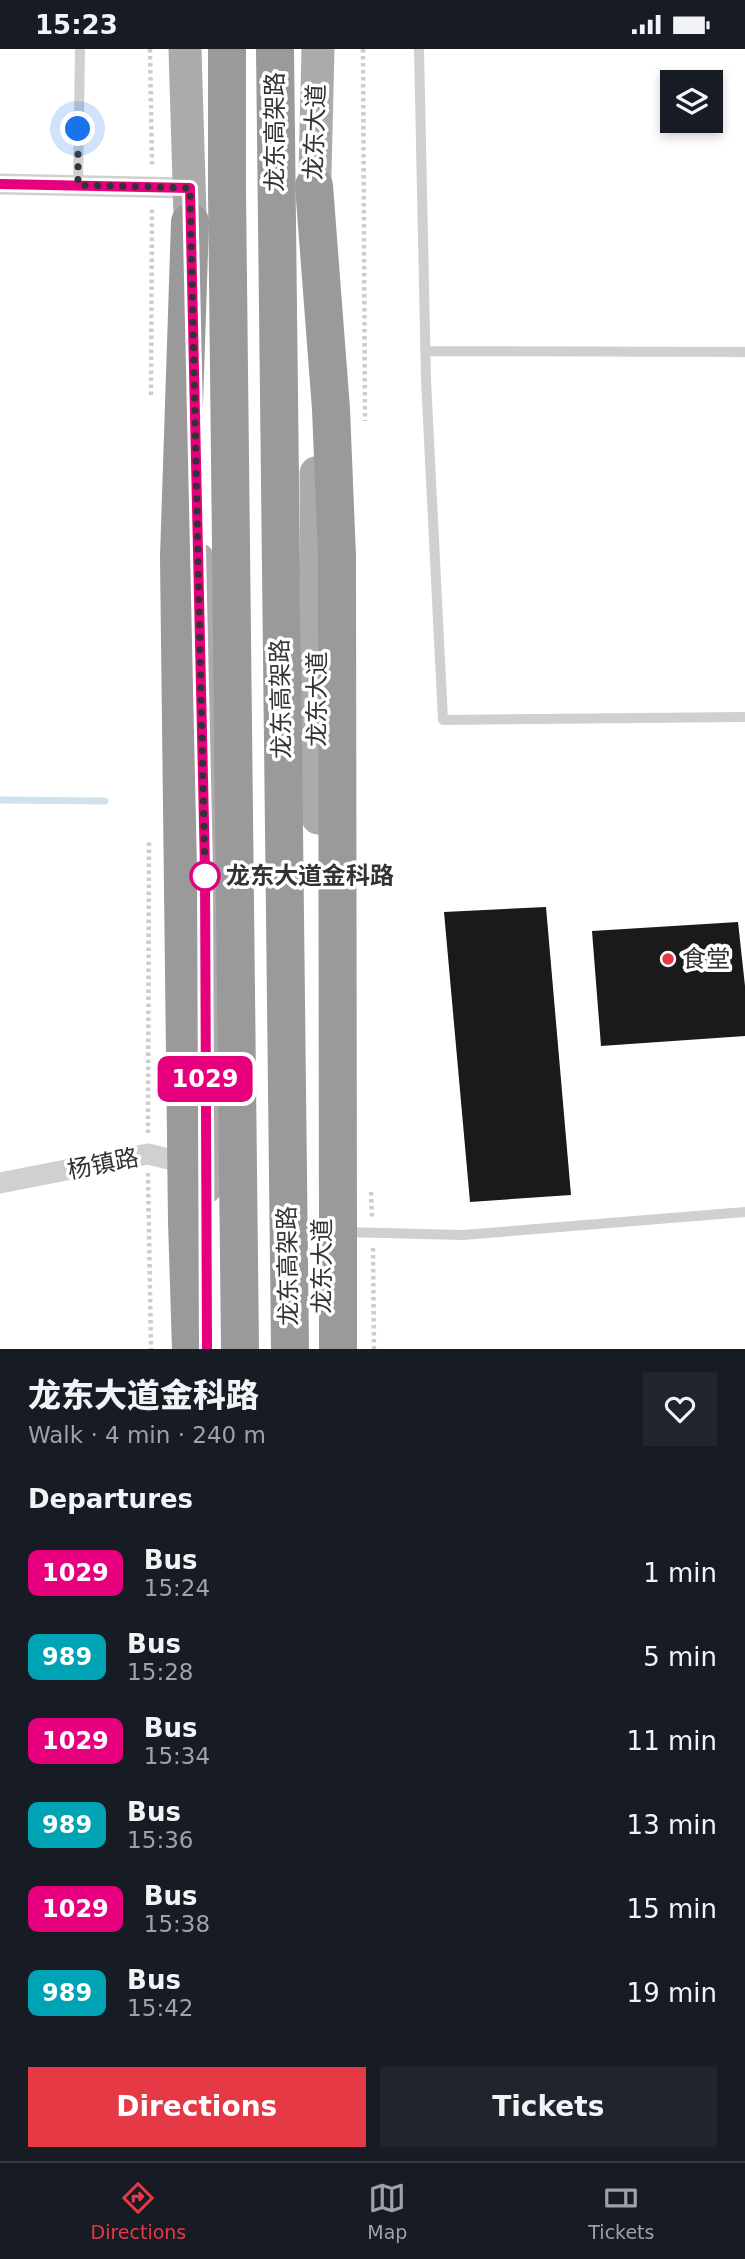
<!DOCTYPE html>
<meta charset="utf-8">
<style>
:root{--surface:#171b24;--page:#20242c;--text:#f1f3f6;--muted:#9ea1a6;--line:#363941;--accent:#e63946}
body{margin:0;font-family:"DejaVu Sans","Noto Sans SC",sans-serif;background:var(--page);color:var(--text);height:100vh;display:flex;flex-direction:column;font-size:26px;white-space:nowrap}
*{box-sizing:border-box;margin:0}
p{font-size:23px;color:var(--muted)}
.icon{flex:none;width:38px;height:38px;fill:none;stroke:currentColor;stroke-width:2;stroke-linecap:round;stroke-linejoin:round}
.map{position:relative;height:1300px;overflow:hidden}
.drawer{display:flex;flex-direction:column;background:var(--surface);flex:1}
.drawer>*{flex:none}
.badge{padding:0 14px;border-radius:10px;font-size:24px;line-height:46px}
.buttons{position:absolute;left:660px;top:21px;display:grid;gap:14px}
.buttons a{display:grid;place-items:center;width:63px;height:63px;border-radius:0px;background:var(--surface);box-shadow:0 4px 10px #0003;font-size:35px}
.you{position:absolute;width:35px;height:35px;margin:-18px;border:5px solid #fff;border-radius:50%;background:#1a73e8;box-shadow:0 0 0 10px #1a73e833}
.map>.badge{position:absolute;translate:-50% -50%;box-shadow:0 0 0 4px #fff}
h2{padding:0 28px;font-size:26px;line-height:63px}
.round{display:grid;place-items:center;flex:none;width:74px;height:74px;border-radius:0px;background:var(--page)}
.summary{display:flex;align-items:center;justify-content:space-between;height:119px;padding:0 28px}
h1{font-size:33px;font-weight:800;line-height:52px}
.cta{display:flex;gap:14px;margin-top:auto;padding:14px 28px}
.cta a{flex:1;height:80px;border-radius:0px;background:var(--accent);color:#fff;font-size:28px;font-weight:800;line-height:80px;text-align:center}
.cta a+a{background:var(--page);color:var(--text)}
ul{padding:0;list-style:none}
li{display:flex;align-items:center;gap:21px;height:84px;padding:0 28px}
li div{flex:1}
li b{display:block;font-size:26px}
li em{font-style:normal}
li .badge{min-width:77px;font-weight:700;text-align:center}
.status{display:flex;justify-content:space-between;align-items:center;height:49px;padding:0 35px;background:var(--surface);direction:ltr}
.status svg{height:19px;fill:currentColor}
.tabs{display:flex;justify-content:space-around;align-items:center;height:98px;border-top:2px solid var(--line);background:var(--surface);font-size:19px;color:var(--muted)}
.tabs a{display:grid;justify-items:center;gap:4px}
.tabs .active{color:var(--accent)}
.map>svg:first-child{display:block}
</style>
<div class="status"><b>15:23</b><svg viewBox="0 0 49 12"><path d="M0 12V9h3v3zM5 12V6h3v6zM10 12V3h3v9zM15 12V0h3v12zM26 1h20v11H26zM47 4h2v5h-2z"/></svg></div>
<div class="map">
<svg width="745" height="1300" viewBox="0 0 745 1300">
<rect width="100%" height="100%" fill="#fff"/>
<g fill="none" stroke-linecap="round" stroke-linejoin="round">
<path stroke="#cfe2ee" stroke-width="7" d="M0,751L105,752"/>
</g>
<path fill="#1a1a1a" d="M546,858L571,1146L470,1153L444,863Z
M738,873L745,937V987L601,997L592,882Z"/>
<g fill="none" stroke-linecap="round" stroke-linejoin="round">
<path stroke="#cdcdcd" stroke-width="4.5" stroke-dasharray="3.5 3.5" stroke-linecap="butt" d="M150,0L152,118
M363,0L365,372
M151,346L152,158
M148,1084L149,792
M148,1124L151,1300
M371,1143L372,1170
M373,1199L374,1300"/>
<path stroke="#d0d0d0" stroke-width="10" d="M419,0L426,331L443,671L745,668
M78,136L80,0
M425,302L745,303
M343,1183L463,1186L745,1163"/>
<path stroke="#d0d0d0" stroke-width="21" d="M0,135L189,139
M0,1134L148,1105L193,1116"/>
<path stroke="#ababab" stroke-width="33" d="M185,0L191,200
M314,164L318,0
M316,424L318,769
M198,510L205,820L206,1138"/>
<path stroke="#9a9a9a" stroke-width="38" d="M314,137L331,360L337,508
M179,508L190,173
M187,1172L191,1300
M338,1300V1193"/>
<path stroke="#9a9a9a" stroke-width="38" d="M227,0V143L240,1300
M275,0L290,1300
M179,508L187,1172
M337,508L338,1193"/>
</g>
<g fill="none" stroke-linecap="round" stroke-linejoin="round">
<g stroke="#fff" stroke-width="16">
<path id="line" d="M0,135L190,139L205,820L207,1300"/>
</g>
<use href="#line" stroke="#e6007e" stroke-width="10"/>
<path stroke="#333" stroke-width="7" stroke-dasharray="0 12.6" d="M78,80V136L190,139L205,827"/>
</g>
<circle fill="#fff" stroke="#e6007e" stroke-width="3.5" cx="205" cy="827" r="14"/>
<circle fill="#e63946" stroke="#fff" stroke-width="2.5" cx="668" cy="910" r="7"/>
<g text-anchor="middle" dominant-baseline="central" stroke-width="7" stroke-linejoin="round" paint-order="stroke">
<g font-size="24" fill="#333" stroke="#fff">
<text transform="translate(275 83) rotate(-90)">龙东高架路</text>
<text transform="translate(315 83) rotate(-88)">龙东大道</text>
<text transform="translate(281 650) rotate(-91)">龙东高架路</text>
<text transform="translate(317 650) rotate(-90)">龙东大道</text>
<text transform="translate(103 1115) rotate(-11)">杨镇路</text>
<text transform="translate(288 1217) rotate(-91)">龙东高架路</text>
<text transform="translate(322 1217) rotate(-90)">龙东大道</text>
</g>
<g font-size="24" font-weight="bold" fill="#333" stroke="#fff" text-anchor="start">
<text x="226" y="827">龙东大道金科路</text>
</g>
<g font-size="24" fill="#333" stroke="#fff" text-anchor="start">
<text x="682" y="910">食堂</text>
</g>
</g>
</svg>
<div class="buttons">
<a><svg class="icon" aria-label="layers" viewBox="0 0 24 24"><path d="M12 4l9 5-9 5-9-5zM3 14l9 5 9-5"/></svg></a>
</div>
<div class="you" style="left:78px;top:80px"></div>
<b class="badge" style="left:205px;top:1030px;background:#e6007e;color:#fff">1029</b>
</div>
<section class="drawer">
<div class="summary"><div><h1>龙东大道金科路</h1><p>Walk · 4 min · 240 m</p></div><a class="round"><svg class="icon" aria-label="heart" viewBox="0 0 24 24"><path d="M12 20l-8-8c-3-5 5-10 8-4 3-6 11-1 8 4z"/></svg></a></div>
<h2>Departures</h2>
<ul>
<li><span class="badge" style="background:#e6007e;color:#fff">1029</span><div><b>Bus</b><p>15:24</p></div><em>1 min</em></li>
<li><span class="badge" style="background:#00a3b4;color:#fff">989</span><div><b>Bus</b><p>15:28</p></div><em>5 min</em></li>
<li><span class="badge" style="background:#e6007e;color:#fff">1029</span><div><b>Bus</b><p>15:34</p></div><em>11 min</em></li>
<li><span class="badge" style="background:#00a3b4;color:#fff">989</span><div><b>Bus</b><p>15:36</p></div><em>13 min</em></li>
<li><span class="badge" style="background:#e6007e;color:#fff">1029</span><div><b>Bus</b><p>15:38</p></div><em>15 min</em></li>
<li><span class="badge" style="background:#00a3b4;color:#fff">989</span><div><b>Bus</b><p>15:42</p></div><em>19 min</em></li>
</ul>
<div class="cta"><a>Directions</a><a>Tickets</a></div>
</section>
<nav class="tabs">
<a class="active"><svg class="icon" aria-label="directions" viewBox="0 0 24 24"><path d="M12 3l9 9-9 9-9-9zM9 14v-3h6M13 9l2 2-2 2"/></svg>Directions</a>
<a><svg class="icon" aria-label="map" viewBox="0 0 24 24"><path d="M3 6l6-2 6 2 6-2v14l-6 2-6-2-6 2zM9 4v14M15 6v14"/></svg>Map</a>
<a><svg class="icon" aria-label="tickets" viewBox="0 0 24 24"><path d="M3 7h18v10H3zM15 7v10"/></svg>Tickets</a>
</nav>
